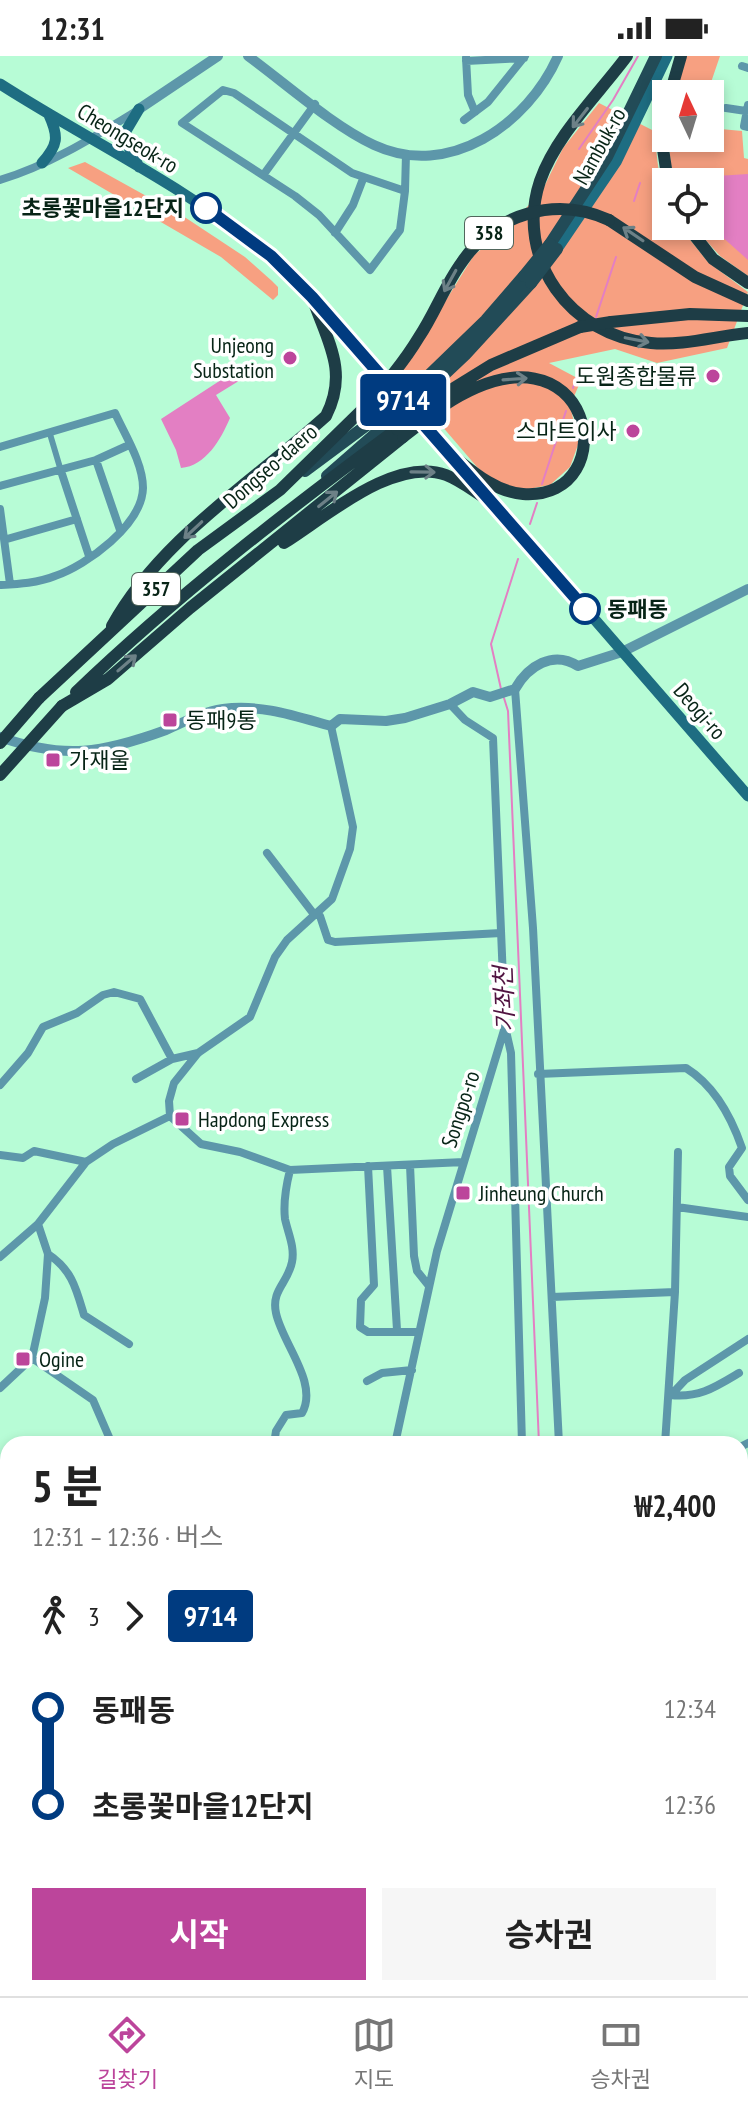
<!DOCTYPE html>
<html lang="ko">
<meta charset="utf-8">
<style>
:root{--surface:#fff;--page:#f6f6f6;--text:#222;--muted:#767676;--line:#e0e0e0;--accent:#bc459b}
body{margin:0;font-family:"PT Sans Narrow","Noto Sans KR",sans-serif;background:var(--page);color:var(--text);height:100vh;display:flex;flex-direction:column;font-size:30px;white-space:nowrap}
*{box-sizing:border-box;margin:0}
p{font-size:26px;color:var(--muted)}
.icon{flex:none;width:44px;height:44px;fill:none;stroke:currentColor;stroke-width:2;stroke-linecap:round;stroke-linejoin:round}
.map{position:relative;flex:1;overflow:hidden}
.sheet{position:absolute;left:0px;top:1380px;width:748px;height:560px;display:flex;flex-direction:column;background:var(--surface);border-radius:24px 24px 0 0;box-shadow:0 4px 12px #0003}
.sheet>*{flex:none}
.badge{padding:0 16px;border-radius:6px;font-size:28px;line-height:52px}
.needle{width:52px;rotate:356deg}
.tools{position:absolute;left:652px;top:24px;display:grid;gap:16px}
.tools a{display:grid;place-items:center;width:72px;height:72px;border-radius:0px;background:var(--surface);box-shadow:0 4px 12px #0003;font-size:40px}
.map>.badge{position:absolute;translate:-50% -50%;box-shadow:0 0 0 4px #fff}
.legs{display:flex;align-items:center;gap:12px;height:88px;padding:0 32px;font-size:26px}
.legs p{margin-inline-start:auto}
.overview{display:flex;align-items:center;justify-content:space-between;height:136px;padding:0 32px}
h1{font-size:44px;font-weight:700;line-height:60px}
.action{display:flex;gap:16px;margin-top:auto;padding:16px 32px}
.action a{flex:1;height:92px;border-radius:0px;background:var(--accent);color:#fff;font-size:32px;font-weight:700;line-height:92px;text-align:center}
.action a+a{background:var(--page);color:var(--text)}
ul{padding:0 32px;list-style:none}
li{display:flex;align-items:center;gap:28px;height:96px;font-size:30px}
li i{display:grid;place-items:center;width:12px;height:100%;margin:0 10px;background:currentColor}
li i::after{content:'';width:20px;height:20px;margin:-10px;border:6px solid;border-radius:50%;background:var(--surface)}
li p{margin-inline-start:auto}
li:first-child i{background:linear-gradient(#0000 50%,currentColor 0)}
li:last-child i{background:linear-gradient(currentColor 50%,#0000 0)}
.status{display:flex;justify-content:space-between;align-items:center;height:56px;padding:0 40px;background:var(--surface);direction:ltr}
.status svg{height:22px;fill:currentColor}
.menu{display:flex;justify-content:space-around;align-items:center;height:112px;border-top:2px solid var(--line);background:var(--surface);font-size:22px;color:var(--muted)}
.menu a{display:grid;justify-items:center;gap:4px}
.menu .current{color:var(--accent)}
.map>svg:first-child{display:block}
</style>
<div class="status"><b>12:31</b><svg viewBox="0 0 49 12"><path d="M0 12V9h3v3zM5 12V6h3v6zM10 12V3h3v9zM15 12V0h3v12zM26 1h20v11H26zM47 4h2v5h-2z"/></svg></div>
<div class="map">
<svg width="748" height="1940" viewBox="0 0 748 1940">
<rect width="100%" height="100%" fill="#b7fcd6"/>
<path fill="#f7a081" d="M686,0H720L707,38H675Z
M599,47L656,76C654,108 666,138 666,170H679L708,206L748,236L727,292L657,307L615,293L549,307L581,324L570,350L579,386L570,411L550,429L523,434L493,425L477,411L399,320L474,199L510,171L544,131L563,92Z
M710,72L742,75L744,102L748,103V220L720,200L693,170H710V126H673L668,82H710Z
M85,106L186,162L245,201L272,225L278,231V239L273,244L221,201L68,112Z"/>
<path fill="#e37fc3" d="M748,118V204L710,170V126H686L685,122Z
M244,309L255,315L216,339L230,362C221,383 206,410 181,412L176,394L161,363Z"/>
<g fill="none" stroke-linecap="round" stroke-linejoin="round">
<path stroke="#e37fc3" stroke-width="2" d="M579,93L613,44L638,0
M634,145L640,127
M596,261L616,201
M573,332L576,322
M542,428L566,355
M530,468L537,447
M501,633L491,588L518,503
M504,642L508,655L539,1388
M557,1932V1940"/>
<path stroke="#5d97aa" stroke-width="6" d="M50,378L61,415"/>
<path stroke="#5d97aa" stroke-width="8" d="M466,2L468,39L475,56
M466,5L524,2
M742,10L748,12
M223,34L234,37L352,117L405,135L400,174L370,214L319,159L295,140L182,67Z
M748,49L744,70L748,71
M726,52L746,55
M464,64L488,46L525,0
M264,118L315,48
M0,124C50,109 94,81 138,54
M405,135L406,98
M335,177L353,149L363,123
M0,391L115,357C125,379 143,407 143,432C142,469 87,509 55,520C38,527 18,528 0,529
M96,404L120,474
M61,415L89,500
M0,430L96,404L129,389
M0,453L10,528
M7,483L77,463
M515,633L533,872L559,1388
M267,797L313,857L320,860L328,884L335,886L501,877
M506,975L511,997L522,1388
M538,1018L686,1012C715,1030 731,1060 742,1092L729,1111L730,1120L748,1144
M136,1023L172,1003L198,997
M0,1029L28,997L43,971L77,957L103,939L114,936L140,943L172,1003
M170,1060L169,1045L174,1027L198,997L250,961L275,901L287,884L332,843L350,793L353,771L331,670
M170,1060L201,1088L240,1096L290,1114L464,1106
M0,1099L23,1102L34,1095L86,1106
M410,1109L414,1200L417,1215L429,1230
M368,1110L374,1229L361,1244L360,1271L368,1276H419
M387,1110L397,1274
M677,1151L748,1161
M48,1198C72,1214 76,1232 84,1259L129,1288
M0,1201L38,1168L86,1106L113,1088L170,1060
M552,1241L675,1236
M32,1302L93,1344L112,1388
M367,1325L382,1317L412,1314
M0,1332L32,1302L45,1242L48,1198L38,1168
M670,1339C699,1342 714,1332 739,1317
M671,1339L685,1324L748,1283
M274,1388L276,1375L286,1359L302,1357C319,1327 282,1287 276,1257C271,1234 288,1227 292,1206C295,1191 288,1177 285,1163C283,1146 286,1130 290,1114
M395,1388L437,1195L505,971L493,682L465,664L450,648
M665,1388L675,1236L678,1096
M740,1391L748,1387
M0,1410L8,1419
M0,1516L8,1510
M0,1585L8,1577
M740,1599L748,1592
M748,1693L744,1697L748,1707
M0,1717L8,1718
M740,1788L748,1812
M542,1932L543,1940
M576,1932V1940
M205,1940L206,1932
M239,1940L243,1932"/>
<path stroke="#5d97aa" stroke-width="10" d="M248,0C285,27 333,70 374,89C449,124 528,68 558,0
M139,53L218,0
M0,681C64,704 103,697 166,674C184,666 203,656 223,653C261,648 295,660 331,670L340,663L386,665L405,662L450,648L473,636L490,641L515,633C528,610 553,594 578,610L622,596L748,533
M740,1772L748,1771
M0,1843H8
M276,1940L280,1932"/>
<path stroke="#1e6d82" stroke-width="11" d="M0,28C89,85 187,131 269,199C321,241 362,298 406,347
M42,107C58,89 59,81 49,59
M139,111L123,80L139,53
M557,193L616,106L667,0
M418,360L748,740"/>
<path stroke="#224b57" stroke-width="12" d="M550,188L607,101L656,0
M423,325L486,264L524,220
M429,333L465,299L531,227
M305,415L383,357
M327,420L390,365"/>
<path stroke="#1e3d46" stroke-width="12" d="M627,0C598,39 556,79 540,125C514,203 571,281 651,287C683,290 716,280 748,277
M670,38L681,0
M666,55L663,93L668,126
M609,164L695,221L748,245
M687,170L713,203L748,227
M611,266L690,258L748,260
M436,343L491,309L580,271
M443,350C595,250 628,445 523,438C496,436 473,416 453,400
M284,487C327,460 395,400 446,419C464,426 478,439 495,448
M112,570C160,483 253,426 326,360C349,315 327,285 312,241
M76,636C176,540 285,456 397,373
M39,642L198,494L280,434L366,350
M62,650L108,623L190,552L403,381"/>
<path stroke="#224b57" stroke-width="12" d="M524,220L550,188
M531,227L557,193
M383,357L423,325
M390,365L429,333"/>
<path stroke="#1e3d46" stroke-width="12" d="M580,271L611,266
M366,350C385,328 404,306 419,281C435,257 445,229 462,206C495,157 556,140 609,164
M397,373L436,343
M403,381L443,350
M0,687L39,642
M0,719L62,650"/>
</g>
<defs><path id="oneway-shaft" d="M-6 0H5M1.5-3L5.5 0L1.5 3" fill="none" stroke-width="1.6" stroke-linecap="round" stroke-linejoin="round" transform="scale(2)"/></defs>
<g stroke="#6d8187">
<use href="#oneway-shaft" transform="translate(580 62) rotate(128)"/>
<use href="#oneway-shaft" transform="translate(633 178) rotate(-146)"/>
<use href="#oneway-shaft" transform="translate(450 225) rotate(119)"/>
<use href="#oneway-shaft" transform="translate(637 284) rotate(11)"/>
<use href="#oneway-shaft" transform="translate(515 323) rotate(-4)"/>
<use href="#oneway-shaft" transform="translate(423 416) rotate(1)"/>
<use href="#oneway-shaft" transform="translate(328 443) rotate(-39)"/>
<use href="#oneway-shaft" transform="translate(193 474) rotate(137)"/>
<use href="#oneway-shaft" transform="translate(127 607) rotate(-41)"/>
</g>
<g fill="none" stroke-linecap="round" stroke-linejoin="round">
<g stroke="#fff" stroke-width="18">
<path id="line-1" d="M206,152L271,200L312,241L585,553"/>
</g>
<use href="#line-1" stroke="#003b80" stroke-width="12"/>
</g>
<g fill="#fff" stroke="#003b80" stroke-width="4">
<circle cx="206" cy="152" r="14"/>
<circle cx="585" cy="553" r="14"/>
</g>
<g fill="#bc459b" stroke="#fff" stroke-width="3">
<circle cx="290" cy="302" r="8"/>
<circle cx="713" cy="320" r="8"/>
<circle cx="633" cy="375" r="8"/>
<rect x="162" y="656" width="16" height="16" rx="4"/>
<rect x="45" y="696" width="16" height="16" rx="4"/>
<rect x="174" y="1055" width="16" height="16" rx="4"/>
<rect x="455" y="1129" width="16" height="16" rx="4"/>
<rect x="15" y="1295" width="16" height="16" rx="4"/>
</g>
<g text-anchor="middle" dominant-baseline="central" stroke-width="7" stroke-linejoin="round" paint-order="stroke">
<g fill="#fff" stroke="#51665c" stroke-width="2">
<rect x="465" y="161" width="48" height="32" rx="6"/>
<rect x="132" y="517" width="48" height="32" rx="6"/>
</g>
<g font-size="20" font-weight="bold" fill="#072416">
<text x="489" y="177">358</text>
<text x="156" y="533">357</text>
</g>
<g font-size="22" fill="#072416" stroke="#fff">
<text transform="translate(128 82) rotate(31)">Cheongseok-ro</text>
<text transform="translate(599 90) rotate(-61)">Nambuk-ro</text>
<text transform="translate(270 410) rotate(-41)">Dongseo-daero</text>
<text transform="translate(700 655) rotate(49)">Deogi-ro</text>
<text transform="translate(460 1053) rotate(-72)">Songpo-ro</text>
</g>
<g font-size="22" font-weight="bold" fill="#072416" stroke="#fff" text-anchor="end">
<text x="184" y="152">초롱꽃마을12단지</text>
<text x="607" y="553" text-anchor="start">동패동</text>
</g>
<g font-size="22" fill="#072416" stroke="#fff" text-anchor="start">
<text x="274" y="289" text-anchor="end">Unjeong<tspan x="274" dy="25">Substation</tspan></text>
<text x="697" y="320" text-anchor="end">도원종합물류</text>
<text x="617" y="375" text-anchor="end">스마트이사</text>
<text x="186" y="664">동패9통</text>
<text x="69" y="704">가재울</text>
<text x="198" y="1063">Hapdong Express</text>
<text x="479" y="1137">Jinheung Church</text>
<text x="39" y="1303">Ogine</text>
</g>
<g font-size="24" font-style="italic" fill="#511441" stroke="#fff">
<text transform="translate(504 943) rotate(-92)">가좌천</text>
</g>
</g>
</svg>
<div class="tools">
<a><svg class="needle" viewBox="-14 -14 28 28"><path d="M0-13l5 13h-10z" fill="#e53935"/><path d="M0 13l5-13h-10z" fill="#767676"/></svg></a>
<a><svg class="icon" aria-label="locate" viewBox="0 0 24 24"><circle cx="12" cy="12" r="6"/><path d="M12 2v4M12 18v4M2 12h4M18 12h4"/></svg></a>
</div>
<b class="badge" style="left:403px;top:344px;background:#003b80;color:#fff">9714</b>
<section class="sheet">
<div class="overview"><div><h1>5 분</h1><p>12:31 – 12:36 · 버스</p></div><b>₩2,400</b></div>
<div class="legs"><svg class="icon" aria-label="walk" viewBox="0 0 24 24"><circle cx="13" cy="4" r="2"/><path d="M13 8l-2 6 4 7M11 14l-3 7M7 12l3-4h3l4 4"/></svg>3<svg class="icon" aria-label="forward" viewBox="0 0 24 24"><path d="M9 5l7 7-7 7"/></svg><b class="badge" style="background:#003b80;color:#fff">9714</b></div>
<ul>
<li><i style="color:#003b80"></i><b>동패동</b><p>12:34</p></li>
<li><i style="color:#003b80"></i><b>초롱꽃마을12단지</b><p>12:36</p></li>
</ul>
<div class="action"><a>시작</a><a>승차권</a></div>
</section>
</div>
<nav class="menu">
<a class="current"><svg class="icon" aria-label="directions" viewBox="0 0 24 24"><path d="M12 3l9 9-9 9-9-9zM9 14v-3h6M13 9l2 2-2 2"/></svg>길찾기</a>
<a><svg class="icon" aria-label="map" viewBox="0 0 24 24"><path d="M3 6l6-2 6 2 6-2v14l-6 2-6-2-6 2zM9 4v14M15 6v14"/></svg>지도</a>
<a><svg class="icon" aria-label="tickets" viewBox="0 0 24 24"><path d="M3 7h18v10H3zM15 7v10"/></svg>승차권</a>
</nav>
